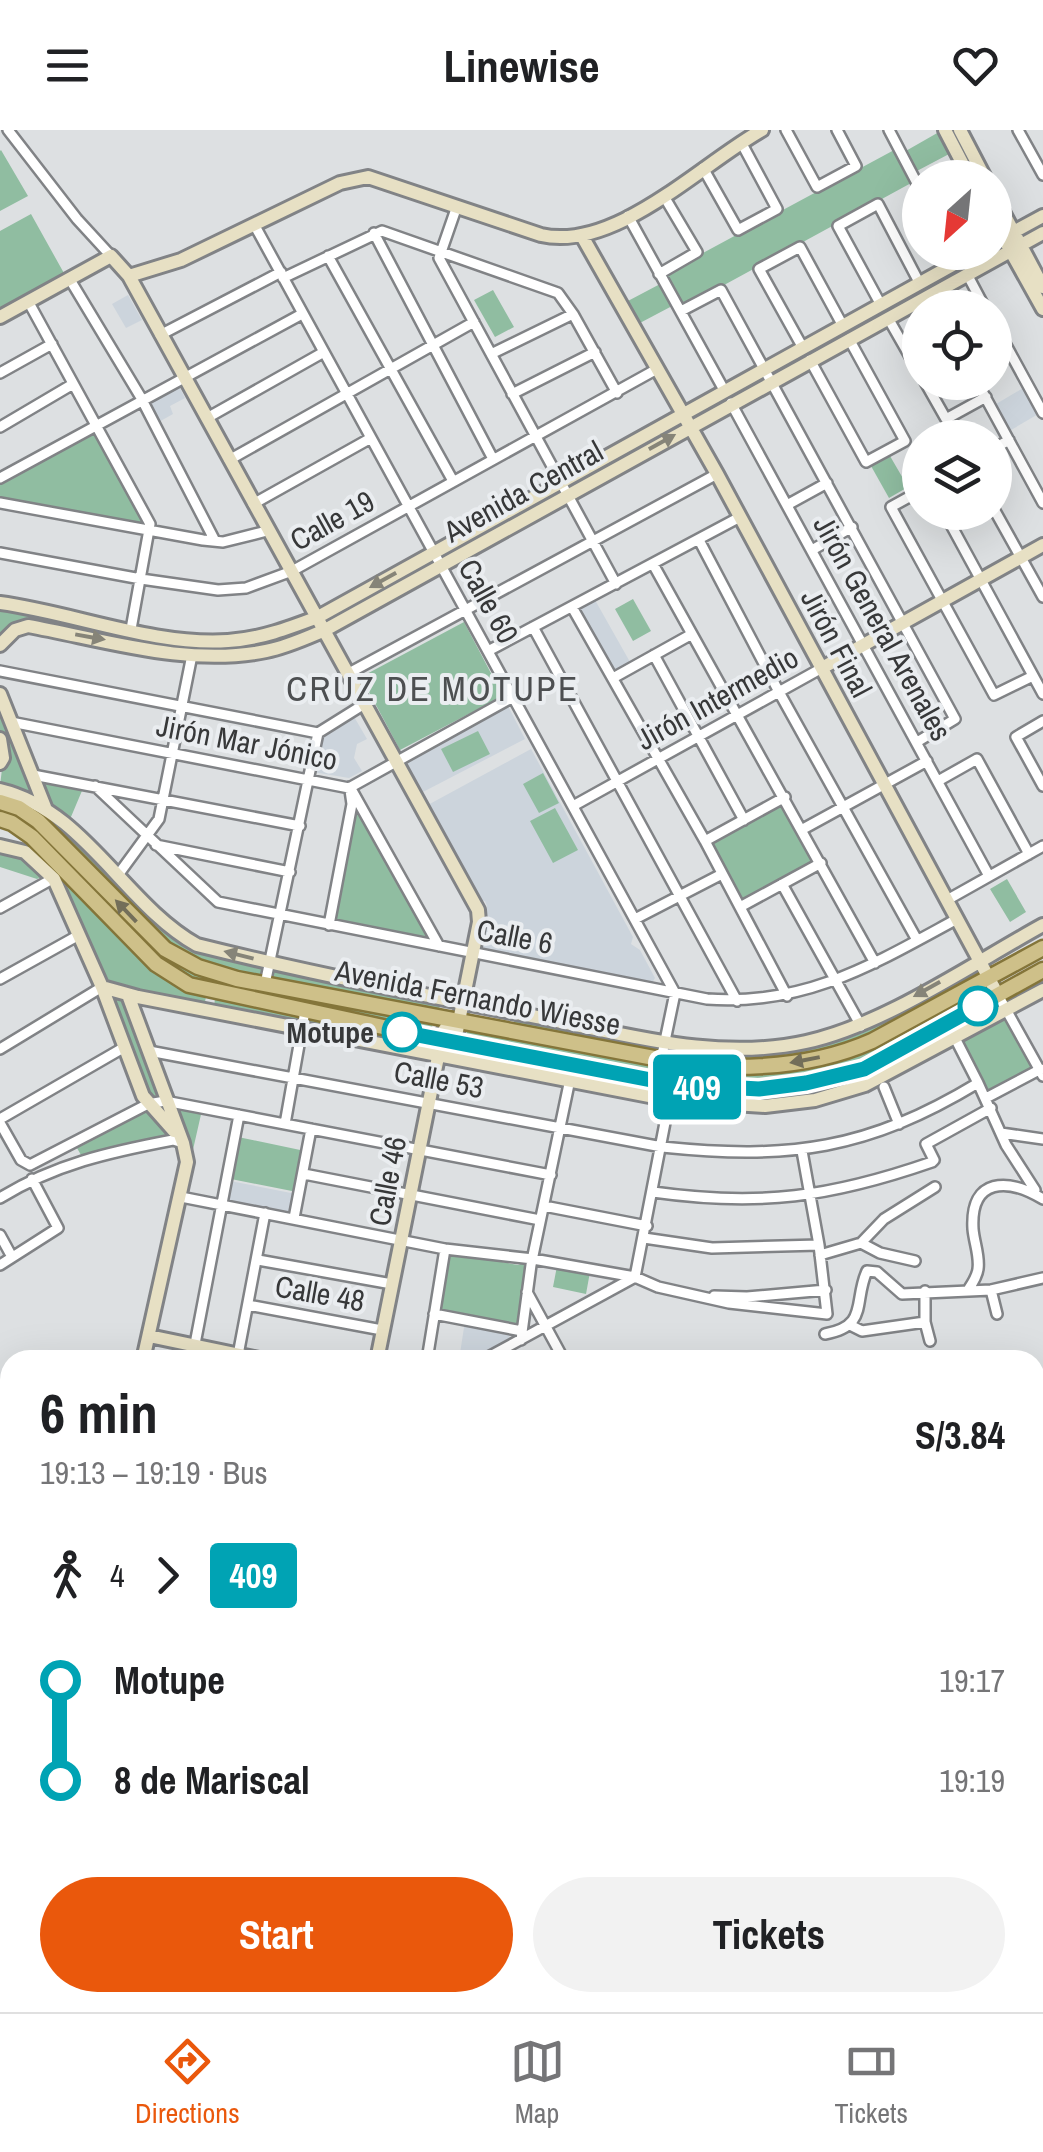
<!DOCTYPE html>
<meta charset="utf-8">
<style>
:root{--surface:#fff;--page:#f2f2f2;--text:#202124;--muted:#757577;--line:#e0e0e0;--accent:#ea580c}
body{margin:0;font-family:"Archivo Narrow",sans-serif;background:var(--page);color:var(--text);height:100vh;display:flex;flex-direction:column;font-size:38px;white-space:nowrap}
*{box-sizing:border-box;margin:0}
p{font-size:32px;color:var(--muted)}
.icon{flex:none;width:55px;height:55px;fill:none;stroke:currentColor;stroke-width:2;stroke-linecap:round;stroke-linejoin:round}
.map{position:relative;flex:1;overflow:hidden}
.side{position:absolute;left:0px;top:1220px;width:1045px;height:662px;display:flex;flex-direction:column;background:var(--surface);border-radius:30px 30px 0 0;box-shadow:0 10px 40px #0002}
.side>*{flex:none}
.badge{padding:0 20px;border-radius:8px;font-size:35px;line-height:65px}
.needle{width:65px;rotate:207deg}
.buttons{position:absolute;left:902px;top:30px;display:grid;gap:20px}
.buttons a{display:grid;place-items:center;width:110px;height:110px;border-radius:50%;background:var(--surface);box-shadow:0 10px 40px #0002;font-size:50px}
.map>.badge{position:absolute;translate:-50% -50%;box-shadow:0 0 0 5px #fff}
.legs{display:flex;align-items:center;gap:15px;height:110px;padding:0 40px;font-size:32px}
.legs p{margin-inline-start:auto}
.summary{display:flex;align-items:center;justify-content:space-between;height:170px;padding:0 40px}
h1{font-size:55px;font-weight:700;line-height:75px}
.cta{display:flex;gap:20px;margin-top:auto;padding:20px 40px}
.cta a{flex:1;height:115px;border-radius:60px;background:var(--accent);color:#fff;font-size:40px;font-weight:700;line-height:115px;text-align:center}
.cta a+a{background:var(--page);color:var(--text)}
ul{padding:0 40px;list-style:none}
li{display:flex;align-items:center;gap:35px;height:100px;font-size:38px}
li i{display:grid;place-items:center;width:15px;height:100%;margin:0 12px;background:currentColor}
li i::after{content:'';width:25px;height:25px;margin:-12px;border:8px solid;border-radius:50%;background:var(--surface)}
li p{margin-inline-start:auto}
li:first-child i{background:linear-gradient(#0000 50%,currentColor 0)}
li:last-child i{background:linear-gradient(currentColor 50%,#0000 0)}
header{display:flex;justify-content:space-between;align-items:center;height:130px;padding:0 40px;background:var(--surface);font-size:45px;font-weight:700}
.tab-bar{display:flex;justify-content:space-around;align-items:center;height:140px;border-top:2px solid var(--line);background:var(--surface);font-size:28px;color:var(--muted)}
.tab-bar a{display:grid;justify-items:center;gap:5px}
.tab-bar .active{color:var(--accent)}
.map>svg:first-child{display:block}
</style>
<header><svg class="icon" aria-label="menu" viewBox="0 0 24 24"><path d="M4 6h16M4 12h16M4 18h16"/></svg>Linewise<svg class="icon" aria-label="heart" viewBox="0 0 24 24"><path d="M12 20l-8-8c-3-5 5-10 8-4 3-6 11-1 8 4z"/></svg></header>
<div class="map">
<svg width="1043" height="1882" viewBox="0 0 1043 1882">
<rect width="100%" height="100%" fill="#dde0e2"/>
<path fill="#ccd4dc" d="M128,165L142,190L126,198L112,174Z
M179,256L185,268L170,276L173,284L157,293L146,274Z
M1025,257L1040,283L1006,303L991,277Z
M595,470L630,532L614,542L578,479Z
M508,576L525,609L421,663L403,632Z
M353,585L367,609L357,614L354,628L362,641L349,648L313,642L319,604Z
M531,619L633,807L631,814L640,820L655,848L652,853L481,822L489,788L485,782L487,776L485,771L477,770L426,676Z
M230,1051L296,1064L292,1085L226,1072Z
M465,1191L511,1200L509,1208L471,1230H459Z"/>
<path fill="#90bda1" d="M939,2L951,23L915,42L904,22Z
M896,19L913,52L682,178L664,144Z
M1,20L28,66L0,81V21Z
M31,84L65,145L0,180V101Z
M662,153L674,175L638,194L626,172Z
M493,160L514,197L495,207L474,170Z
M97,300L146,397L0,369V353Z
M890,326L908,357L889,368L871,336Z
M633,469L651,501L633,511L615,479Z
M0,477L189,512L310,492L314,501L283,514L205,524L20,491L0,503Z
M464,492L503,566L400,620L361,547Z
M0,577L36,669L0,656L5,613L0,601Z
M478,601L490,624L453,642L441,619Z
M543,643L559,673L539,683L523,654Z
M36,647L84,656L68,694L47,676Z
M782,673L815,733L742,772L710,713Z
M555,678L578,720L553,733L530,691Z
M364,680L431,803L425,810L333,792L353,682Z
M62,700L166,802L213,827L263,838L261,847L207,836L175,820L60,704Z
M0,719L16,722L47,744L37,749L0,737Z
M65,748L174,850L206,867L204,876L104,853L61,752Z
M1007,749L1026,782L1010,792L990,759Z
M91,753L177,832L434,891L430,903L177,847L86,758Z
M976,837L981,846C913,883 845,927 765,933C735,936 702,930 672,928L674,917L743,926L793,919Z
M273,840L441,873L438,882L271,849Z
M986,855L991,865L851,939L773,955L675,951L678,937L800,938Z
M104,859L126,866L161,969L149,972Z
M215,868L301,886L300,894L214,878Z
M1004,886L1033,937L986,962L958,911Z
M310,887L390,904L388,911L308,896Z
M514,887L657,914L655,925L514,896Z
M960,893L963,899C901,931 840,967 768,971C738,972 706,967 675,965L677,958C740,968 810,968 870,941C901,927 930,909 960,893Z
M468,896L654,932L652,946L465,910Z
M167,973L202,980L192,1024Z
M147,977L175,1007L81,1025L77,1018Z
M238,1007L305,1021L297,1062L231,1049Z
M448,1122L518,1135L531,1130L522,1199L440,1183Z
M557,1136L590,1142L586,1164L553,1157Z"/>
<g fill="none" stroke-linecap="round" stroke-linejoin="round">
<g stroke="#818386" stroke-width="14">
<path id="street" d="M8,0L77,89L111,126
M786,0L817,57L856,36L837,0
M889,0L920,59
M1018,0L1043,45
M703,38L738,100L777,79L741,12
M457,76L439,128L616,454
M628,86L724,260
M255,96L675,863L661,930
M374,103L493,329
M328,126L453,351
M659,144L697,122L665,68
M967,144L985,178
M69,148L140,266L215,411
M283,148L382,101L558,163L573,184L617,263
M28,171L150,394L131,499
M881,175L838,96L878,74L920,154
M681,181L721,160L955,589L917,612
M888,188L920,244
M995,195L1043,283
M160,205L281,142
M803,218L759,139L800,117L843,196
M491,224L573,184
M810,230L866,332L905,311L849,209
M0,243L52,214
M925,252L946,289L986,267
M977,252L1043,373
M512,264L595,222
M731,273L989,746
M207,288L324,222
M0,297L73,254
M995,318L1009,310
M229,330L474,192
M0,348L302,184
M920,361L891,377L994,565L1033,546
M0,373L203,410L223,412L267,401
M253,374L371,308
M787,375L827,353
M995,381L1043,467
M944,382L1043,564
M699,410L779,562L917,810
M812,420L852,397
M0,423L141,449L218,460L246,458L292,441L657,239
M653,434L875,833
M572,477L705,711L787,866
M533,497L737,871
M488,521L740,387
M654,525L744,690
M0,541L318,603L366,573
M349,543L717,344
M613,548L692,504
M1043,591L1016,607L1043,656
M11,592L349,658L513,567
M33,645L300,696
M938,651L977,629L1029,724
M95,656L218,772L707,869C806,876 874,834 957,789
M350,657L439,816
M573,676L822,538
M803,699L927,631
M705,711L785,667
M156,715L290,742
M118,745L159,689L192,525
M782,754L861,896
M947,770L1043,716
M740,777L821,733
M0,778L54,748
M635,789L722,744
M329,795L352,674L350,660
M0,849L79,805
M265,854L318,603
M998,865L1043,946
M0,919L102,857
M149,921L662,1017C790,1030 867,1020 978,953L955,908
M978,953L1006,1015L1035,1060
M884,957L899,994
M986,968L1041,939
M0,989L123,918
M0,993L21,1030L30,1035L148,974L165,971L551,1045
M285,994L305,881
M1001,1003L1043,1009
M304,1044L540,1090
M653,1062C760,1077 831,1067 932,1032L934,1030L926,1014L991,978
M181,1067L445,1119L533,1129L635,1147L658,1157L729,1173L827,1184L819,1115L802,1021
M0,1068C55,1034 110,1022 173,1010L183,1013
M544,1076L647,1096
M294,1088L311,999
M0,1105L12,1127
M644,1108L712,1118L819,1115
M861,1113L880,1123L915,1131
M820,1125L861,1113L884,1089L935,1057
M258,1130L392,1154
M0,1135L58,1098L32,1049
M968,1160C972,1154 977,1147 978,1139C980,1126 974,1112 973,1099C970,1047 1008,1048 1043,1069
M991,1160L997,1184
M527,1162L564,1230
M714,1166L747,1167L826,1160
M248,1175L382,1200
M434,1184L522,1201
M925,1192L930,1211
M850,1195L862,1201L925,1192V1161
M825,1204C869,1196 853,1172 867,1141L877,1142L902,1164L991,1160L1043,1148
M521,1210L531,1135L573,935
M195,1214L239,985
M238,1225L265,1083
M427,1230L445,1119
M483,1230L635,1147L670,967
M170,1872L172,1882
M336,1872L343,1882
M93,1882L94,1872
M291,1882L296,1872
M324,1882L330,1872
M700,1882L727,1872"/>
</g>
<g stroke="#818386" stroke-width="18">
<path id="secondary" d="M945,0L970,48
M960,0L985,48
M995,67L1043,157
M995,93L1043,179
M582,106L717,344L998,865
M995,112L1043,86
M129,146L181,130L340,53L368,47L541,105C615,122 701,34 762,0
M0,187L111,126L129,146L478,780L479,792L457,901L451,908L443,910
M0,473C74,483 154,516 228,511C260,509 289,498 318,487L976,122
M0,515L15,500L28,496C105,510 188,537 266,521C287,517 306,508 325,500L1043,103
M822,538L1043,415
M0,564L45,677
M0,609L3,628L0,633
M0,660C85,680 124,774 197,815C309,843 423,865 537,887C626,904 716,932 806,912C884,895 972,834 1043,795
M0,716L25,722L54,749L102,857L143,966L174,1001
M102,857L138,867L670,970L765,976L815,970L865,955L1043,860
M128,865L183,1013L187,1032L143,1230
M149,1206L264,1230
M377,1230L443,902L450,892L457,890"/>
</g>
<g stroke="#84753a" stroke-width="19">
<path id="primary" d="M0,672L19,678L38,691L165,819L198,837L237,849L691,935C752,940 816,936 872,911L1043,818
M0,689L12,693L32,707L156,834L189,855L443,910L672,954L759,959L806,953L864,939L1043,840"/>
</g>
<use href="#street" stroke="#fff" stroke-width="9"/>
<use href="#secondary" stroke="#e7e0c4" stroke-width="12"/>
<use href="#primary" stroke="#cec089" stroke-width="14"/>
</g>
<defs><path id="oneway-solid" d="M-6-.8H1V-3.2L6.5 0L1 3.2V.8H-6Z" transform="scale(2.5)"/></defs>
<g fill="#868478">
<use href="#oneway-solid" transform="translate(662 312) rotate(-29)"/>
<use href="#oneway-solid" transform="translate(383 450) rotate(151)"/>
<use href="#oneway-solid" transform="translate(90 507) rotate(10)"/>
<use href="#oneway-solid" transform="translate(239 825) rotate(-166)"/>
<use href="#oneway-solid" transform="translate(927 859) rotate(151)"/>
</g>
<g fill="#736e59">
<use href="#oneway-solid" transform="translate(126 781) rotate(-134)"/>
<use href="#oneway-solid" transform="translate(805 930) rotate(169)"/>
</g>
<g fill="none" stroke-linecap="round" stroke-linejoin="round">
<g stroke="#fff" stroke-width="22">
<path id="line-1" d="M402,902L672,954L759,959L806,953L864,939L978,876"/>
</g>
<use href="#line-1" stroke="#00a3b4" stroke-width="15"/>
</g>
<g fill="#fff" stroke="#00a3b4" stroke-width="5">
<circle cx="978" cy="876" r="18"/>
<circle cx="402" cy="902" r="18"/>
</g>
<g text-anchor="middle" dominant-baseline="central" stroke-width="8" stroke-linejoin="round" paint-order="stroke">
<g font-size="30" fill="#373839" stroke="#eaedf0">
<text transform="translate(523 361) rotate(-29)">Avenida Central</text>
<text transform="translate(332 390) rotate(-29)">Calle 19</text>
<text transform="translate(489 471) rotate(61)">Calle 60</text>
<text transform="translate(883 498) rotate(61)">Jirón General Arenales</text>
<text transform="translate(837 513) rotate(62)">Jirón Final</text>
<text transform="translate(717 568) rotate(-29)">Jirón Intermedio</text>
<text transform="translate(247 612) rotate(11)">Jirón Mar Jónico</text>
<text transform="translate(515 806) rotate(11)">Calle 6</text>
<text transform="translate(478 867) rotate(11)">Avenida Fernando Wiesse</text>
<text transform="translate(439 949) rotate(11)">Calle 53</text>
<text transform="translate(387 1051) rotate(-79)">Calle 46</text>
<text transform="translate(320 1163) rotate(10)">Calle 48</text>
</g>
<g font-size="30" font-weight="bold" fill="#373839" stroke="#eaedf0" text-anchor="end">
<text x="374" y="902">Motupe</text>
</g>
<g font-size="35" letter-spacing="2.5" fill="#4d4f51" stroke="#eaedf0">
<text x="433" y="558">CRUZ DE MOTUPE</text>
</g>
</g>
</svg>
<div class="buttons">
<a><svg class="needle" viewBox="-14 -14 28 28"><path d="M0-13l5 13h-10z" fill="#e53935"/><path d="M0 13l5-13h-10z" fill="#757577"/></svg></a>
<a><svg class="icon" aria-label="locate" viewBox="0 0 24 24"><circle cx="12" cy="12" r="6"/><path d="M12 2v4M12 18v4M2 12h4M18 12h4"/></svg></a>
<a><svg class="icon" aria-label="layers" viewBox="0 0 24 24"><path d="M12 4l9 5-9 5-9-5zM3 14l9 5 9-5"/></svg></a>
</div>
<b class="badge" style="left:697px;top:957px;background:#00a3b4;color:#fff">409</b>
<section class="side">
<div class="summary"><div><h1>6 min</h1><p>19:13 – 19:19 · Bus</p></div><b>S/3.84</b></div>
<div class="legs"><svg class="icon" aria-label="walk" viewBox="0 0 24 24"><circle cx="13" cy="4" r="2"/><path d="M13 8l-2 6 4 7M11 14l-3 7M7 12l3-4h3l4 4"/></svg>4<svg class="icon" aria-label="forward" viewBox="0 0 24 24"><path d="M9 5l7 7-7 7"/></svg><b class="badge" style="background:#00a3b4;color:#fff">409</b></div>
<ul>
<li><i style="color:#00a3b4"></i><b>Motupe</b><p>19:17</p></li>
<li><i style="color:#00a3b4"></i><b>8 de Mariscal</b><p>19:19</p></li>
</ul>
<div class="cta"><a>Start</a><a>Tickets</a></div>
</section>
</div>
<nav class="tab-bar">
<a class="active"><svg class="icon" aria-label="directions" viewBox="0 0 24 24"><path d="M12 3l9 9-9 9-9-9zM9 14v-3h6M13 9l2 2-2 2"/></svg>Directions</a>
<a><svg class="icon" aria-label="map" viewBox="0 0 24 24"><path d="M3 6l6-2 6 2 6-2v14l-6 2-6-2-6 2zM9 4v14M15 6v14"/></svg>Map</a>
<a><svg class="icon" aria-label="tickets" viewBox="0 0 24 24"><path d="M3 7h18v10H3zM15 7v10"/></svg>Tickets</a>
</nav>
